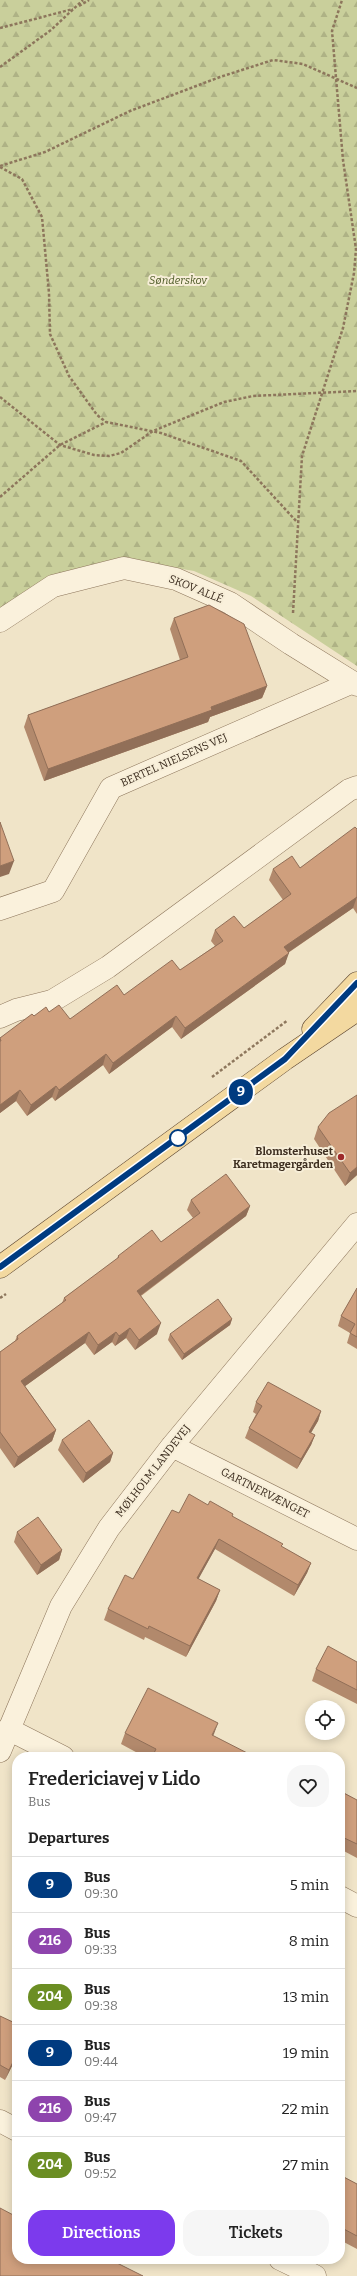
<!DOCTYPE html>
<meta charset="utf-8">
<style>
:root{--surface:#fff;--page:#f6f6f6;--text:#222;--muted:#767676;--line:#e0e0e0;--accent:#7c3aed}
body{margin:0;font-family:Bitter,serif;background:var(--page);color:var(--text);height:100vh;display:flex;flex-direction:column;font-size:15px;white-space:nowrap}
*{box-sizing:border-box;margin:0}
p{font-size:13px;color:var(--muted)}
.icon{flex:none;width:22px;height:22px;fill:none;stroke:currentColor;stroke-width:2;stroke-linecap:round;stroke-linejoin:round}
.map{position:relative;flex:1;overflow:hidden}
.drawer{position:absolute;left:12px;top:1752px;width:333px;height:512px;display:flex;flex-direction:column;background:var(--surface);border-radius:16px;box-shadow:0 2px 10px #0003}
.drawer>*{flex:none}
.badge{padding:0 8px;border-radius:13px;font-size:14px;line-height:26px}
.fabs{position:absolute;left:305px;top:1700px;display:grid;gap:8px}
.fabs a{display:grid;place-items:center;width:40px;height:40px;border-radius:50%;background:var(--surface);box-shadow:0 2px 10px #0003;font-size:20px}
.map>.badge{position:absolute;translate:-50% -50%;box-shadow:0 0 0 2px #fff}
h2{padding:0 16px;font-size:15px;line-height:36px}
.round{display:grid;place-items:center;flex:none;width:42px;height:42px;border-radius:16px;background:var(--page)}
.headline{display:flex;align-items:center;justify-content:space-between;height:68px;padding:0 16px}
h1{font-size:19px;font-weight:600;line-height:30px}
.button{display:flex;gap:8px;margin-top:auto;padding:8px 16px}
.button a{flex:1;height:46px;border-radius:16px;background:var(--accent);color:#fff;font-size:16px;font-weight:600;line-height:46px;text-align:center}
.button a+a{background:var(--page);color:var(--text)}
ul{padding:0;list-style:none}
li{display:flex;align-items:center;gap:12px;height:56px;padding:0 16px;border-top:1px solid var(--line)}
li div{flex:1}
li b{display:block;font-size:15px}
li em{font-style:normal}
li .badge{min-width:44px;font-weight:700;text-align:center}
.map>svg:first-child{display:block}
</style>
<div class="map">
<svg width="357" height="2276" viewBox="0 0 357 2276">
<defs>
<pattern id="forest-firs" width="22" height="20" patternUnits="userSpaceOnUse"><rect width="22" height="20" fill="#c9cf9b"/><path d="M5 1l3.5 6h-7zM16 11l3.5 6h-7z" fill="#aeb285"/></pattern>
</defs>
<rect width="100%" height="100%" fill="#f0e4c8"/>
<path fill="url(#forest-firs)" d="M0,0H357V666L251,596L194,571L121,559L0,611Z"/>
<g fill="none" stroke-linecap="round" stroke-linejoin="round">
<g stroke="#8d765c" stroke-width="23">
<path id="minor" d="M0,621L53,586L124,568L176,579L230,603L291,644L357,685
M0,909L53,891L111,788L353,682
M0,1017L16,1010L52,1001L108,967L349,790L357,787
M172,1446L357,1539
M8,1729L63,1757
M0,1751L61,1606L109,1528L172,1446L357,1224
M340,1897L357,1906
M0,2121L17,2130
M280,2259L315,2276"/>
</g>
<g stroke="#5b4430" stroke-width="23">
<path id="major" d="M313,1029L357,983
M0,1267L285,1059L357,1010"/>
</g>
<path stroke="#8d765c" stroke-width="2.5" stroke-dasharray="3 2" stroke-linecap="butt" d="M79,6L89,0
M0,28L73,9
M0,67L51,30L83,0
M0,166L45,152L130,111L220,77L273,60L303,64L357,88
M0,167L22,179L42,217L49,293L50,334L69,376L97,415L106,422
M0,397L60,445L94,455L109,456L121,453L153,431L224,402L253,396L357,391
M0,497L60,445L106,422L161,433L241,461L297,522
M293,613L302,456L343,328L354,273L356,249L343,160L332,31L342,0
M212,1077L288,1020
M0,1298L6,1294"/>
<use href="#minor" stroke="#faf1dc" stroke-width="22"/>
<use href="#major" stroke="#f3d9a0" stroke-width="22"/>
</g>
<path fill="#b2896c" d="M174,618L267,686L262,698L210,717L208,722L44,781L24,727L28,715L180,660L170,629Z
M357,829V914L353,908L288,953L285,964L181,1039L172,1027L109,1074L103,1065L55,1101L52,1097L27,1116L16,1101L0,1113V1038L34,1016L49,1012L70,1019L180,970L215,946L211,941L215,930L244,928L283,900L269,880L273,869L300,868Z
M357,1095V1175L345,1186L314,1139L318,1127Z
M191,1200L250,1206L246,1216L141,1296L157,1334L135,1350L126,1338L115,1346L112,1342L94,1355L85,1343L25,1386L56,1430L52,1441L14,1468L0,1448V1352L15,1341L17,1336L62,1303L64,1298L117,1259L118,1256L161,1242L193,1218L187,1210Z
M357,1288V1349L347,1343L350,1333L338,1326L341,1316Z
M232,1319L230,1325L182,1360L168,1340L170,1334Z
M256,1402L321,1411L318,1421L311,1433L315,1435L311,1445L297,1469L245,1438L249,1428L256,1414L253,1412Z
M62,1440L113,1453L110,1462L83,1483L58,1450Z
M208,1505L233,1514L232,1516L282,1547L311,1563L307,1573L294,1596L215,1549L198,1579L220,1590L216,1601L186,1657L145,1637L144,1640L104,1620L108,1609L133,1579L179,1513Z
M17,1532L62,1550L59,1560L37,1575L14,1542Z
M357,1662V1704L312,1681L316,1669Z
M125,1733L255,1757H145L121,1744Z
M340,1791L357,1800V1858L340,1849Z
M17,1938V1946L14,1945Z
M0,2016L17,2024V2056L5,2080L0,2077Z
M340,2175L357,2184V2249L340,2240Z"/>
<path fill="#916f58" d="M267,686L262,698L210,717L208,722L44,781L48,769L211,707Z
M14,861L9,874L0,877V866Z
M357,897L353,908L280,958L284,947Z
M289,953L285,964L181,1039L185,1028Z
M176,1016L172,1027L109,1074L113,1063Z
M106,1054L103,1065L55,1101L59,1090Z
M56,1086L52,1097L27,1116L31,1105Z
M20,1090L16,1101L0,1113V1105Z
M357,1167V1175L345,1186L350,1173Z
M250,1206L246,1216L133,1301L137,1291Z
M232,1319L230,1325L182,1360L184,1354Z
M161,1323L157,1334L135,1350L139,1340Z
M130,1328L126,1338L115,1346L119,1336Z
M89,1332L85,1343L17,1392L21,1381Z
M116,1332L112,1342L94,1355L98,1345Z
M321,1411L318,1421L306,1441L309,1432Z
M56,1430L52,1441L14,1468L18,1457Z
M315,1435L311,1445L297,1469L301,1459Z
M113,1453L110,1462L83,1483L86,1473Z
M219,1539L215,1549L193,1589L197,1578Z
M62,1550L59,1560L37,1575L41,1565Z
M311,1563L307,1573L294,1596L298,1585Z
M220,1590L216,1601L186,1657L190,1646Z
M218,1723L214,1734L208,1746L212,1735Z
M17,2054V2056L5,2080L9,2070Z"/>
<path fill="#cf9f7d" stroke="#916f58" d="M209,605L244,624L267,686L211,707L212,710L48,769L28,715L188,657L174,618Z
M0,822L14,861L0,866Z
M355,827L357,829V898V897L284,947L289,953L185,1028L176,1016L113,1063L106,1054L59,1090L56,1086L31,1105L20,1090L0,1105V1041H1L0,1038L32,1014L34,1016L46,1007L49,1012L59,1005L70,1019L117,985L124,995L172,960L180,970L223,941L215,930L234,916L244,928L291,894L273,869L292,856L300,868Z
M357,1095V1167L350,1173L318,1127L329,1113Z
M226,1174L250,1206L137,1291L161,1323L139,1340L130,1328L119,1336L116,1332L98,1345L89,1332L21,1381L56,1430L18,1457L0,1432V1352L18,1339L17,1336L66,1300L64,1298L119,1257L118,1256L152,1230L161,1242L200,1213L191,1200Z
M357,1288V1337L350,1333L355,1324L341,1316Z
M218,1299L232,1319L184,1354L170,1334Z
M268,1382L321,1411L309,1432L315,1435L301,1459L249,1428L262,1406L256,1402Z
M89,1420L113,1453L86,1473L62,1440Z
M189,1494L208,1505L210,1501L233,1514L232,1516L283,1544L281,1546L311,1563L298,1585L219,1539L197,1578L220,1590L190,1646L149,1626L148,1629L108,1609L125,1575L133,1579L172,1510L179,1513Z
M38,1517L62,1550L41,1565L17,1532Z
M328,1646L357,1662V1690L316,1669Z
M148,1688L218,1723L212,1735L255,1757H162L154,1753L156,1749L125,1733Z
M340,1791L357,1800V1844L340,1836Z
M0,2016L17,2024V2054L9,2070L0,2065Z
M340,2175L357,2184V2236L340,2227Z
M0,2208L17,2217V2259H109L143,2276H0Z"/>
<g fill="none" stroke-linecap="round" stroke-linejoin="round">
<g stroke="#fff" stroke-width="9">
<path id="line" d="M0,1267L285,1059L357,983"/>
</g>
<use href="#line" stroke="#003b80" stroke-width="6"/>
</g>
<circle fill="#fff" stroke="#003b80" stroke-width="2" cx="178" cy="1138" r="8"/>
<circle fill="#9e2a2b" stroke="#f7eed8" stroke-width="1.5" cx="341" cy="1157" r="4"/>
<g text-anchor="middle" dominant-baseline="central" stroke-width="4" stroke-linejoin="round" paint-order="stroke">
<g font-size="11" font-style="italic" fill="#4d5a26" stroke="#f7eed8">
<text x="178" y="280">Sønderskov</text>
</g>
<g font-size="11" fill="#3d2e20" stroke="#f7eed8">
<text transform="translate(196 589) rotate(22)">SKOV ALLÉ</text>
<text transform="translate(174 760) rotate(-24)">BERTEL NIELSENS VEJ</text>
<text transform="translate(153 1471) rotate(-52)">MØLHOLM LANDEVEJ</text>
<text transform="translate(265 1493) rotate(27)">GARTNERVÆNGET</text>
</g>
<g font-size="11" font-weight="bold" fill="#3d2e20" stroke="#f7eed8" text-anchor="end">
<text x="333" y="1151">Blomsterhuset<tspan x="333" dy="13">Karetmagergården</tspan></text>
</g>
</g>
</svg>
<div class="fabs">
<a><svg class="icon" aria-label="locate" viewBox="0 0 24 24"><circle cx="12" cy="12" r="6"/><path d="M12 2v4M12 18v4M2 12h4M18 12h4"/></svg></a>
</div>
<b class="badge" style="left:241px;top:1092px;background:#003b80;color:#fff">9</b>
<section class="drawer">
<div class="headline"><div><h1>Fredericiavej v Lido</h1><p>Bus</p></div><a class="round"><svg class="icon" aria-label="heart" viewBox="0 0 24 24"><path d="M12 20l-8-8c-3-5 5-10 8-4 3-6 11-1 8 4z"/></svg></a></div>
<h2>Departures</h2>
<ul>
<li><span class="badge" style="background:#003b80;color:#fff">9</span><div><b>Bus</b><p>09:30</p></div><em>5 min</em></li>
<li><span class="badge" style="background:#8e44ad;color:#fff">216</span><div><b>Bus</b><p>09:33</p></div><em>8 min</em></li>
<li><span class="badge" style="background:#6b8e23;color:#fff">204</span><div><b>Bus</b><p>09:38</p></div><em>13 min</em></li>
<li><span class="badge" style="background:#003b80;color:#fff">9</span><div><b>Bus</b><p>09:44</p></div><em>19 min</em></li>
<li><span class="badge" style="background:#8e44ad;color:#fff">216</span><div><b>Bus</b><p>09:47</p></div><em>22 min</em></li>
<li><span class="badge" style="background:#6b8e23;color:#fff">204</span><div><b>Bus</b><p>09:52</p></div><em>27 min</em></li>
</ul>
<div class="button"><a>Directions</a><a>Tickets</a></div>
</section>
</div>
